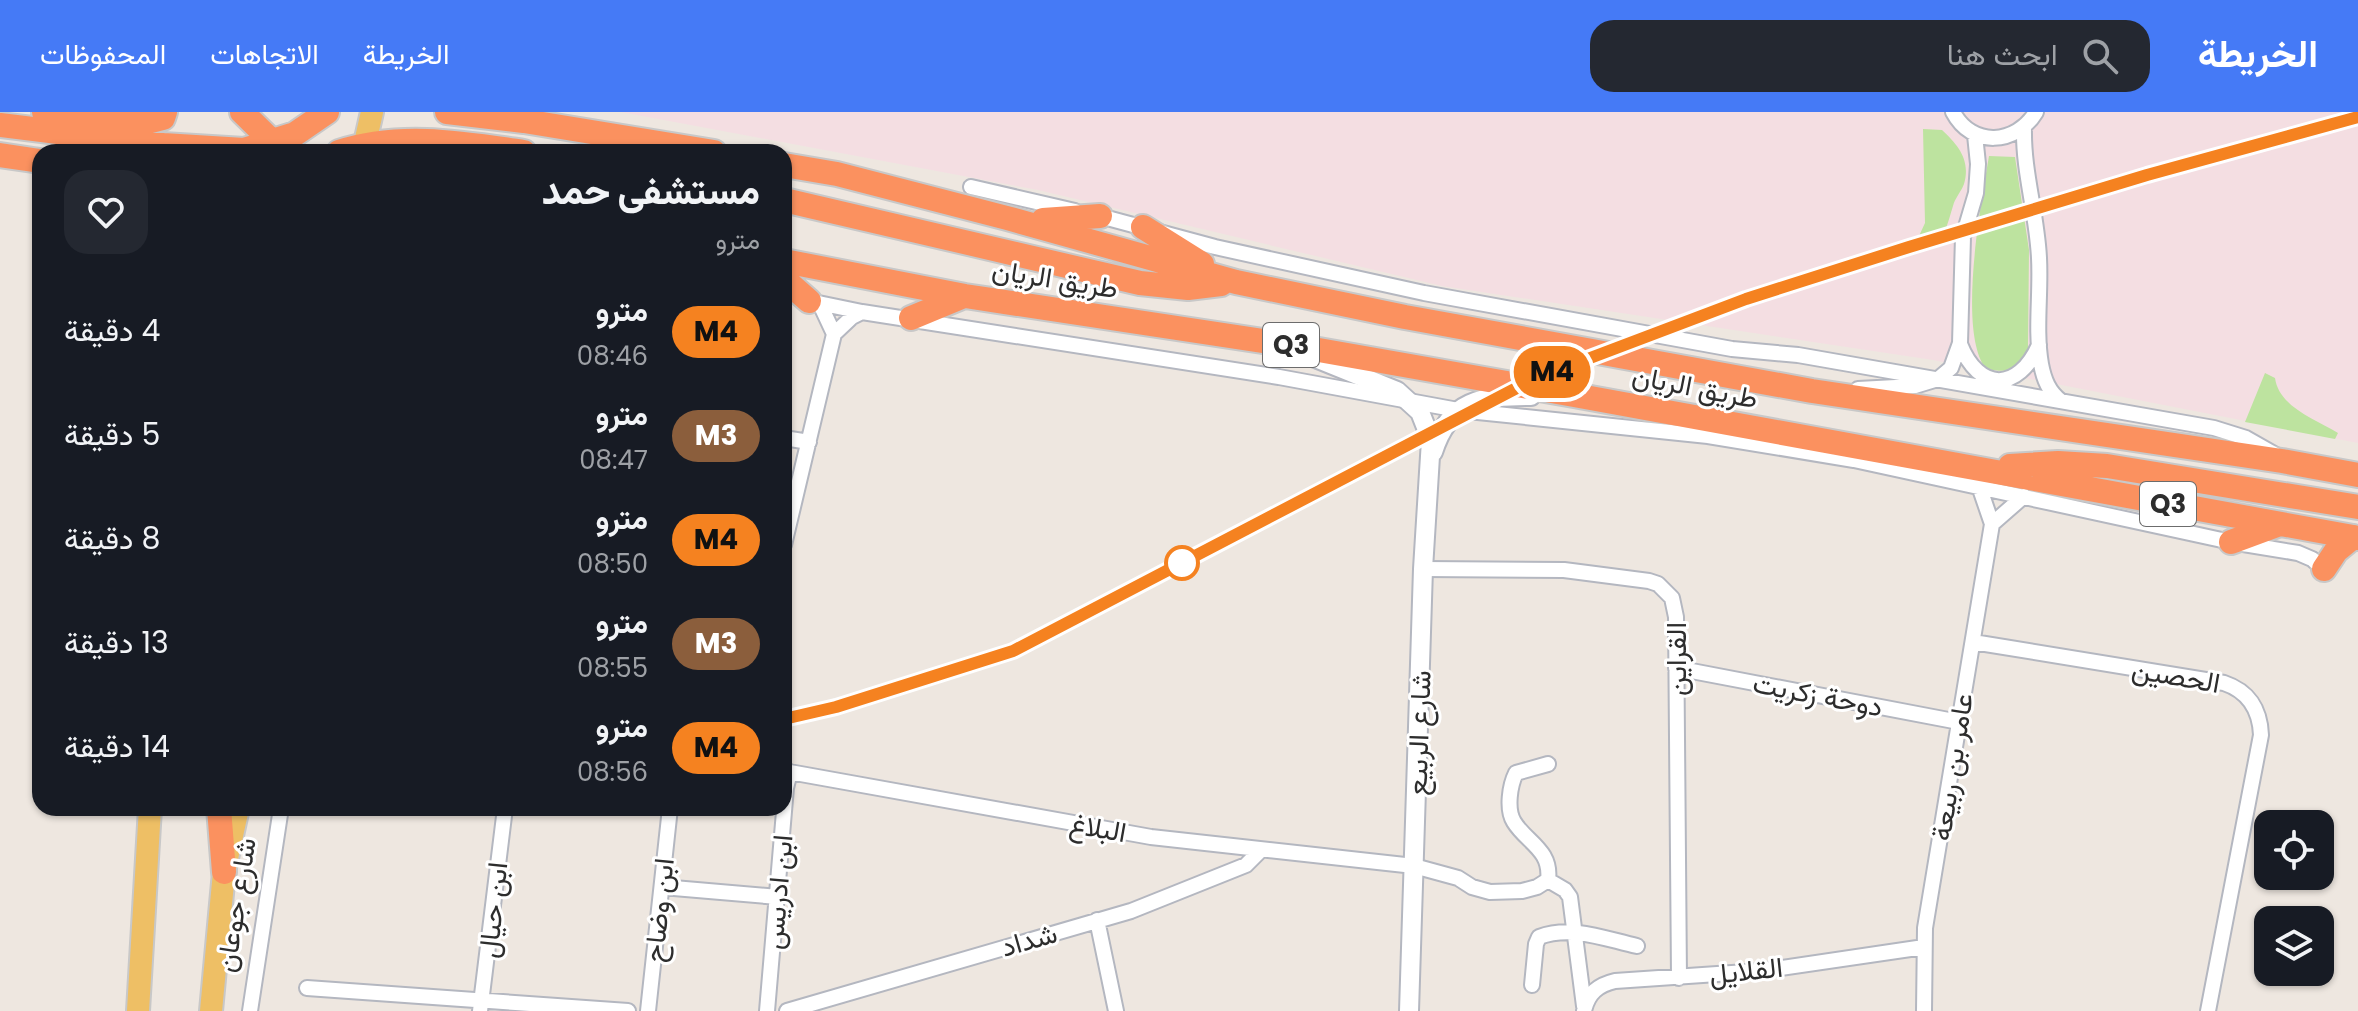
<!DOCTYPE html>
<html lang="ar">
<meta charset="utf-8">
<style>
:root{--surface:#171b24;--page:#242831;--text:#f1f3f6;--muted:#9ea1a6;--accent:#457af6}
body{margin:0;font-family:Poppins,Vazirmatn,sans-serif;background:var(--page);color:var(--text);direction:rtl;height:100vh;display:flex;flex-direction:column;font-size:30px;white-space:nowrap}
*{box-sizing:border-box;margin:0}
p{font-size:26px;color:var(--muted)}
.icon{flex:none;width:44px;height:44px;fill:none;stroke:currentColor;stroke-width:2;stroke-linecap:round;stroke-linejoin:round}
.map{position:relative;flex:1;overflow:hidden;direction:ltr}
.sheet{position:absolute;left:32px;top:32px;width:760px;height:672px;display:flex;flex-direction:column;background:var(--surface);border-radius:24px;box-shadow:0 2px 6px #0004;direction:rtl}
.sheet>*{flex:none}
.badge{padding:0 16px;border-radius:26px;font-size:28px;line-height:52px}
.controls{position:absolute;left:2254px;top:698px;display:grid;gap:16px}
.controls a{display:grid;place-items:center;width:80px;height:80px;border-radius:16px;background:var(--surface);box-shadow:0 2px 6px #0004;font-size:40px}
.map>.badge{position:absolute;translate:-50% -50%;box-shadow:0 0 0 4px #fff}
.round{display:grid;place-items:center;flex:none;width:84px;height:84px;border-radius:24px;background:var(--page)}
.head{display:flex;align-items:center;justify-content:space-between;height:136px;padding:0 32px}
h1{font-size:38px;font-weight:800;line-height:60px}
ul{padding:0;list-style:none}
li{display:flex;align-items:center;gap:24px;height:104px;padding:0 32px}
li div{flex:1}
li b{display:block;font-size:30px}
li em{font-style:normal}
li .badge{min-width:88px;font-weight:700;text-align:center}
header{display:flex;align-items:center;gap:48px;box-sizing:border-box;height:112px;padding:0 40px;background:var(--accent);color:#fff}
header strong{font-size:38px}
nav{display:flex;gap:44px;margin-inline-start:auto;font-size:28px}
.search{width:560px;height:72px;background:var(--page);display:flex;align-items:center;gap:20px;box-sizing:border-box;padding:0 28px;border-radius:24px;color:var(--muted);font-size:30px}
.map>svg:first-child{display:block}
</style>
<header>
<strong>الخريطة</strong>
<div class="search"><svg class="icon" aria-label="search" viewBox="0 0 24 24"><circle cx="10" cy="10" r="6"/><path d="M15 15l6 6"/></svg>ابحث هنا</div>
<nav><a>الخريطة</a><a>الاتجاهات</a><a>المحفوظات</a></nav>
</header>
<div class="map">
<svg width="2358" height="899" viewBox="0 0 2358 899">
<rect width="100%" height="100%" fill="#eee7e0"/>
<path fill="#f4dee2" d="M621,0H2358V331L1933,248L1442,174L1038,78Z"/>
<path fill="#bde39f" d="M1923,17L1942,18C1958,33 1971,48 1964,72C1961,80 1955,86 1953,94C1948,110 1946,121 1936,134L1922,135L1919,124L1925,111Z
M1989,44L2015,45L2029,138L2028,238C2018,260 2009,261 1986,257C1957,220 1981,91 1989,44Z
M2265,261L2275,266C2279,295 2315,307 2338,321L2335,327L2245,310Z"/>
<g fill="none" stroke-linecap="round" stroke-linejoin="round">
<g stroke="#b4b7c0" stroke-width="18">
<path id="street" d="M1953,0C1972,36 2016,33 2036,0
M2024,16C2023,60 2037,102 2039,146C2041,181 2035,218 2041,252C2044,268 2049,280 2061,289
M971,75L1075,99
M1096,103L1215,135L1424,181L1732,237L1798,243L2214,316L2246,326L2276,343
M804,188L862,200L1279,265L1458,298L1708,324L1854,348L2231,430L2298,441L2312,447L2324,457
M820,192L834,222
M1960,232C1979,280 2018,280 2039,233
M1858,277L1915,274L1938,267L1951,256L1960,231L1963,125L1976,81L1978,52L1975,23
M784,326L809,330
M1992,412L2024,384
M784,433L834,222L852,205L862,200
M1423,457L1564,458L1649,469L1658,472L1672,486L1676,505L1679,866
M1973,530L2224,571C2248,579 2260,597 2261,623L2208,899
M1676,556L1959,610
M784,659L1151,725L1414,754L1458,766L1472,775L1490,780L1522,779L1537,775L1548,768C1552,738 1526,730 1514,710C1506,697 1510,673 1516,661L1548,652
M1548,768L1565,778L1570,785L1584,894
M662,775L778,785
M1097,808L1116,899
M1532,873L1536,832L1539,825C1572,813 1605,827 1637,834
M307,876L628,899
M250,899L281,696
M480,899L505,696
M648,899L670,696
M767,899L786,676L790,660
M787,899L1131,799L1246,753L1261,738
M1584,899C1588,881 1598,873 1615,869L1761,859L1924,835
M1924,899L1925,816L1992,412L1979,374"/>
</g>
<g stroke="#b4b7c0" stroke-width="22">
<path id="secondary" d="M1308,243L1397,279L1420,300L1431,328L1423,457L1409,899
M1433,340C1450,287 1481,284 1531,284"/>
</g>
<g stroke="#c8c8c8" stroke-width="26">
<path id="primary" d="M363,40L372,0
M138,899L150,696
M211,899L224,760L238,696"/>
</g>
<g stroke="#c8c8c8" stroke-width="28">
<path id="highway" d="M44,0L140,12L163,6L165,0
M242,0L283,40
M447,0L524,9L714,40
M0,13L163,33L244,38L295,22L327,0
M339,40C399,20 463,31 524,40
M0,43L40,49
M784,53L837,62L1007,106L1236,170L1405,205L1812,279L2282,349L2358,363
M784,88L1140,171L1188,176L1221,172
M1043,108L1100,104
M1143,115L1202,152
M784,149L965,184L1296,234L1574,283L2358,426
M784,167L809,189
M911,206L964,184
M2010,354L2058,351L2107,354L2358,395
M2231,430L2277,413
M2324,457L2336,439L2353,425
M219,696L224,760"/>
</g>
<use href="#street" stroke="#fff" stroke-width="14"/>
<use href="#secondary" stroke="#fff" stroke-width="18"/>
<use href="#primary" stroke="#eebf65" stroke-width="22"/>
<use href="#highway" stroke="#fb915f" stroke-width="24"/>
</g>
<g fill="none" stroke-linecap="round" stroke-linejoin="round">
<g stroke="#fff" stroke-width="18">
<path id="line" d="M784,607L836,595L1013,539L1532,268L1746,187L1909,135L2147,63L2358,5"/>
</g>
<use href="#line" stroke="#f58220" stroke-width="12"/>
</g>
<circle fill="#fff" stroke="#f58220" stroke-width="4" cx="1182" cy="451" r="16"/>
<g text-anchor="middle" dominant-baseline="central" stroke-width="6" stroke-linejoin="round" paint-order="stroke">
<g fill="#fff" stroke="#6c6c6c" stroke-width="2">
<rect x="1263" y="211" width="56" height="44" rx="6"/>
<rect x="2140" y="370" width="56" height="44" rx="6"/>
</g>
<g font-size="26" font-weight="bold" fill="#2d2d2d">
<text x="1291" y="233">Q3</text>
<text x="2168" y="392">Q3</text>
</g>
<g font-size="28" fill="#2d2d2d" stroke="#fff">
<text transform="translate(1055 167) rotate(9)">طريق الريان</text>
<text transform="translate(1695 275) rotate(11)">طريق الريان</text>
<text transform="translate(1676 547) rotate(-90)">القراين</text>
<text transform="translate(2176 564) rotate(10)">الحصين</text>
<text transform="translate(1818 583) rotate(11)">دوحة زكريت</text>
<text transform="translate(1419 621) rotate(-88)">شارع الربيع</text>
<text transform="translate(1952 655) rotate(-81)">عامر بن ربيعة</text>
<text transform="translate(1098 716) rotate(10)">البلاغ</text>
<text transform="translate(778 780) rotate(-85)">ابن ادريس</text>
<text transform="translate(236 793) rotate(-81)">شارع جوعان</text>
<text transform="translate(493 798) rotate(-84)">ابن حيال</text>
<text transform="translate(659 798) rotate(-84)">ابن وضاح</text>
<text transform="translate(1029 828) rotate(-16)">شداد</text>
<text transform="translate(1746 859) rotate(-6)">القلايل</text>
</g>
</g>
</svg>
<div class="controls">
<a><svg class="icon" aria-label="locate" viewBox="0 0 24 24"><circle cx="12" cy="12" r="6"/><path d="M12 2v4M12 18v4M2 12h4M18 12h4"/></svg></a>
<a><svg class="icon" aria-label="layers" viewBox="0 0 24 24"><path d="M12 4l9 5-9 5-9-5zM3 14l9 5 9-5"/></svg></a>
</div>
<b class="badge" style="left:1552px;top:260px;background:#f58220;color:#111">M4</b>
<section class="sheet">
<div class="head"><div><h1>مستشفى حمد</h1><p>مترو</p></div><a class="round"><svg class="icon" aria-label="heart" viewBox="0 0 24 24"><path d="M12 20l-8-8c-3-5 5-10 8-4 3-6 11-1 8 4z"/></svg></a></div>
<ul>
<li><span class="badge" style="background:#f58220;color:#111">M4</span><div><b>مترو</b><p>08:46</p></div><em>4 دقيقة</em></li>
<li><span class="badge" style="background:#8b5e3c;color:#fff">M3</span><div><b>مترو</b><p>08:47</p></div><em>5 دقيقة</em></li>
<li><span class="badge" style="background:#f58220;color:#111">M4</span><div><b>مترو</b><p>08:50</p></div><em>8 دقيقة</em></li>
<li><span class="badge" style="background:#8b5e3c;color:#fff">M3</span><div><b>مترو</b><p>08:55</p></div><em>13 دقيقة</em></li>
<li><span class="badge" style="background:#f58220;color:#111">M4</span><div><b>مترو</b><p>08:56</p></div><em>14 دقيقة</em></li>
</ul>
</section>
</div>
